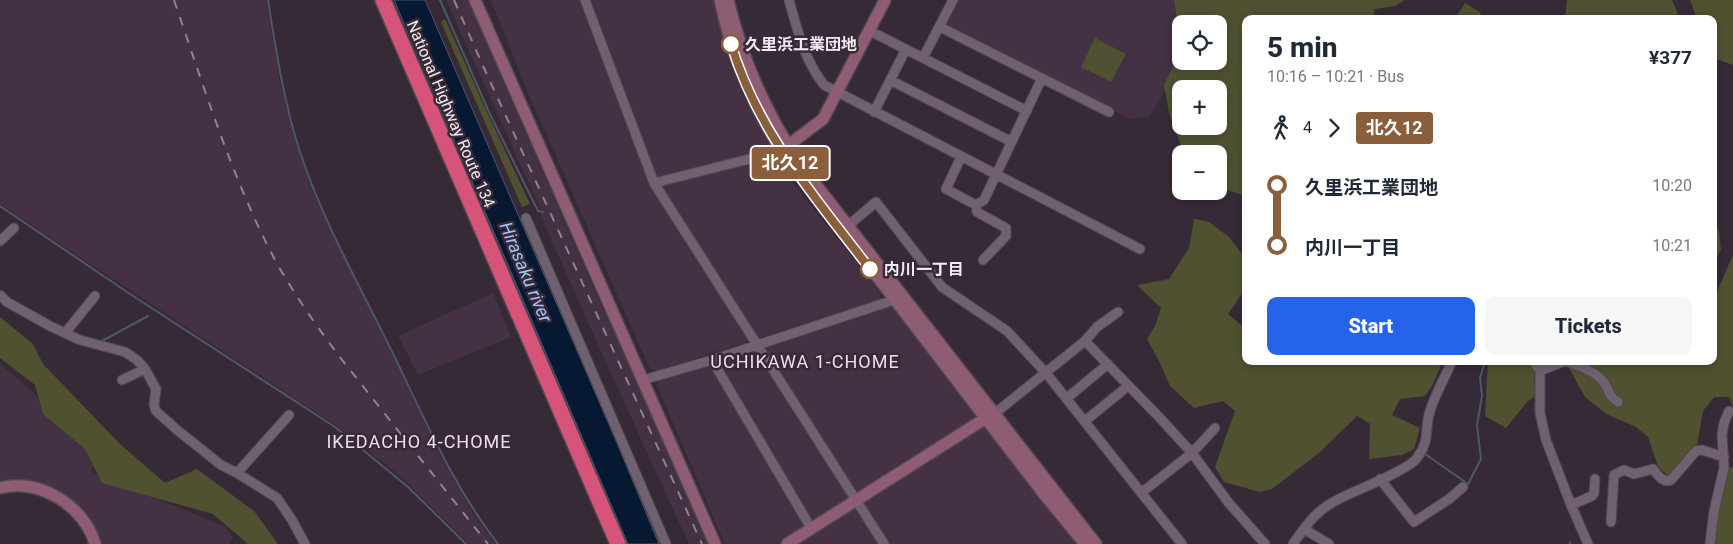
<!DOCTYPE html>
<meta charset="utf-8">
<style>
:root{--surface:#fff;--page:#f6f6f7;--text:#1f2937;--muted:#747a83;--accent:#2563eb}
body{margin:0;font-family:Roboto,"Noto Sans JP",sans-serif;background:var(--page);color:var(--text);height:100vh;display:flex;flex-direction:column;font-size:19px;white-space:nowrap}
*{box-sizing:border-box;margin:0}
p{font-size:16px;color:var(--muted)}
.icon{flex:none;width:28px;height:28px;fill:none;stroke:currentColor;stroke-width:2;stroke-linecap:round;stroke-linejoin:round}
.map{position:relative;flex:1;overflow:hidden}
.panel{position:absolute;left:1242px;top:15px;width:475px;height:350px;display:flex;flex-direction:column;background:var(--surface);border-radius:10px;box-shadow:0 2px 8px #0003}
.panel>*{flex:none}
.badge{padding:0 10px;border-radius:4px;font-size:18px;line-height:32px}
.fabs{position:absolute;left:1172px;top:15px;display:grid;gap:10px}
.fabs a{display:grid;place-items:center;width:55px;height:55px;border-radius:10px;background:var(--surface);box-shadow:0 2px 8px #0003;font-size:25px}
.map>.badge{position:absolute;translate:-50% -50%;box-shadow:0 0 0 2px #fff}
.legs{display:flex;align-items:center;gap:8px;height:55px;padding:0 25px;font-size:16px}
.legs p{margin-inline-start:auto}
.headline{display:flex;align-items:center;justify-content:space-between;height:85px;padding:0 25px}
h1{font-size:28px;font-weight:800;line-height:38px}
.button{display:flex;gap:10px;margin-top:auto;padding:10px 25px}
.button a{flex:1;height:58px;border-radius:10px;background:var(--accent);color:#fff;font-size:20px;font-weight:800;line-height:58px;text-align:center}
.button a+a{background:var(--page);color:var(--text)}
ul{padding:0 25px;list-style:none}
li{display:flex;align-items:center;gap:18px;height:60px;font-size:19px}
li i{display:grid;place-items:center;width:8px;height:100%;margin:0 6px;background:currentColor}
li i::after{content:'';width:12px;height:12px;margin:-6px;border:4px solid;border-radius:50%;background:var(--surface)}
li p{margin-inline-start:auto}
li:first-child i{background:linear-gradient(#0000 50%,currentColor 0)}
li:last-child i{background:linear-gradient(currentColor 50%,#0000 0)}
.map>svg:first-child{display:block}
</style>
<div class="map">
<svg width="1733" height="544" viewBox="0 0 1733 544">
<rect width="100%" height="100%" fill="#372a37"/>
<path fill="#443144" d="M0,0H266L279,77L286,108L300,156L315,197L442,458L475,517L496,544H469L399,475L334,424L154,306L0,204Z
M446,0H469L504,84L601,305L637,376L710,544H689L607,365L542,219L540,208Z
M491,0H714L723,38L743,95L794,184L881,293L879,300L655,371L650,369L526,88Z
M956,0H1178L1181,34L1182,61L1150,116L1129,119L947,25L946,21Z
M493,293L511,337L418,375L398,336Z
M887,306L895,310L1078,544H725L657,385L659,380Z
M0,364L31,390L56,420L97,447L91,472L226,527L233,538L229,544H99L61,493L0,484Z"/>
<path fill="#4f5131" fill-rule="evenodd" d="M1174,0H1405L1395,6L1375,9L1373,19H1246V196L1227,190L1225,175L1219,172V154H1184L1169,113L1164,85L1181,51V61H1219V24H1181V43ZM1181,89H1219V126H1181Z
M1567,0H1672L1680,19H1565Z
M1690,0H1733V65L1714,58V19H1697Z
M1465,3L1481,13L1478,19H1455Z
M445,19L487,112L530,204L522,207L447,36L441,22Z
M1095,38L1126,54L1111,82L1081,67Z
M1194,219L1209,222L1229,237L1246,259V288L1228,314L1246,329V361H1443L1432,386L1425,396L1400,399L1392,415L1420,428L1414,449L1402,455L1369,459L1370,424L1357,416L1319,453L1272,489L1260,492L1224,482L1215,467L1235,411L1223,401L1194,408L1170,386L1160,363L1147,339L1155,326L1161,308L1137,285L1169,279L1189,248Z
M1714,226L1719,230L1721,249L1714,263Z
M1733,255V406L1729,397H1714L1703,411L1697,445L1669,477L1658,466L1648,437L1636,427L1606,414L1585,397L1568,366L1534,371L1535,396L1527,402L1506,428L1485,416L1488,361H1714V298Z
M0,317L33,344L43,364L120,444L165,483L197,469L254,511L278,544H248L213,514L102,483L85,449L43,414L35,385L0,358Z
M1733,467V544H1707L1720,507L1728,469Z"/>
<path fill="#061832" stroke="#4d576c" d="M394,0H425L617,443L659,544H628Z"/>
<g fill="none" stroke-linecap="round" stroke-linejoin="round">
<path stroke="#4d576c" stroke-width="2" d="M268,0C276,51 284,103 300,152C324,225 364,293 397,362C427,424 455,489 498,544
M440,0L489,112L538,211L543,212
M0,206L130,294L335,427L408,487L466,544
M102,341L148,316
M1425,454L1468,484L1481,459L1477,425L1482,396L1480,378L1485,361
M1570,544V542"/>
<g stroke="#514651" stroke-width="11">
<path id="street" d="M585,0L654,183L884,544
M789,0C798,32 804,59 824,85L1140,249
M940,27L1109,112
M870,31L1027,111
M923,58L953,0
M890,80L1012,142
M874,112L906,49
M961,157L946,189L976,205L984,200L1042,78
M654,183L781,151
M976,205L977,212L1006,228V236L983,260
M526,218L666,544
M843,230L876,202L942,287L1007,331L1046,373L1182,544
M0,241L14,228
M0,295L7,302L50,326L80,340L125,352L137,360L145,369L156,389L154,405L156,411L176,429L221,465L237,473L277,498L292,520L305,544
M65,333L95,296
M1085,341L1159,417L1192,453L1228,502L1265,544
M712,360L811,528
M1533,361L1540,371L1565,361
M1565,361C1577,365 1593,370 1602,380C1610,389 1606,394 1618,402
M1540,371V413L1546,440L1571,505L1588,544
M122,380L145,369
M643,380L712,360L900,298
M1067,398L1108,364
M994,414L1085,341L1097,327L1118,312
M1085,421L1128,386
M237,473L289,415
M1380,479L1414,522L1449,499L1463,487
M1141,493L1192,453L1215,428
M1571,505L1592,496L1594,493L1595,479
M1611,522L1614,475L1624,470L1634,474L1653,469C1658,475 1662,483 1671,480L1696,451L1702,450L1724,457
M1304,529L1329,544
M1293,544C1308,523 1315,511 1339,499C1354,491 1409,470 1417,458C1431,439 1424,429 1430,411C1435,394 1445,378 1452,361
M1710,544L1714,511L1724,468L1722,435L1724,423L1729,411"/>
</g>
<g stroke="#514651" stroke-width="14">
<path id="secondary" d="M475,0L715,544
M720,0C731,54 753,103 781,151L1043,493L1085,544
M728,0C743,61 765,111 799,163L1096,544
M782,150L823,119L885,0
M0,488C38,477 85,506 95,544
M787,544L986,418L993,415"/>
</g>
<g stroke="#514651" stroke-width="18">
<path id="highway" d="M383,0L618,544"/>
</g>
<use href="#street" stroke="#706170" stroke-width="9"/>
<use href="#secondary" stroke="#8f5d73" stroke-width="11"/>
<use href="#highway" stroke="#d6547a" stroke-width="15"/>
<path stroke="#8e838e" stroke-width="2" stroke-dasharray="9 9" stroke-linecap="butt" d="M174,0C204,87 231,176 274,258C293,293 316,325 339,356L488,544
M454,0L483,66L702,544"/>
</g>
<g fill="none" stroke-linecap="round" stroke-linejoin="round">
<g stroke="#fff" stroke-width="11">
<path id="line-1" d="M731,44C758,133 815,197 870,269"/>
</g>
<use href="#line-1" stroke="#8b5e3c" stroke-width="8"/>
</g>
<g fill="#fff" stroke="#8b5e3c" stroke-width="2.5">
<circle cx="731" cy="44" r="9"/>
<circle cx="870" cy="269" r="9"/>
</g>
<g text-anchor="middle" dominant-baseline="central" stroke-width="5" stroke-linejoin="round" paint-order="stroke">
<g font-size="16" font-weight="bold" fill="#f3eaf3" stroke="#372a37" text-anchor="start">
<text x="745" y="44">久里浜工業団地</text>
<text x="884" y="269">内川一丁目</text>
</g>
<g font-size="16" fill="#f3eaf3" stroke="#372a37">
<text transform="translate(451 114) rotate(67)">National Highway Route 134</text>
</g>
<g font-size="18" font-style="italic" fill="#a0c5fb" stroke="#372a37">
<text transform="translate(526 272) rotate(67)">Hirasaku river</text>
</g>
<g font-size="18" letter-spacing="1" fill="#eedcee" stroke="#372a37">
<text x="805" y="361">UCHIKAWA 1-CHOME</text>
<text x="419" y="441">IKEDACHO 4-CHOME</text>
</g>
</g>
</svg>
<div class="fabs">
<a><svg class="icon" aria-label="locate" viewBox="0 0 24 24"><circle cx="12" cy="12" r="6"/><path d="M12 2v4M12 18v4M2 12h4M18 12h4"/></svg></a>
<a>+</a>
<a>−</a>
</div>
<b class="badge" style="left:790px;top:163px;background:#8b5e3c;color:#fff">北久12</b>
<section class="panel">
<div class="headline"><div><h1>5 min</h1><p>10:16 – 10:21 · Bus</p></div><b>¥377</b></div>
<div class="legs"><svg class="icon" aria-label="walk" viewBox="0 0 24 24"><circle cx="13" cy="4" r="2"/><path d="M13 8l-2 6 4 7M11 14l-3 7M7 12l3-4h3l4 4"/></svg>4<svg class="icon" aria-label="forward" viewBox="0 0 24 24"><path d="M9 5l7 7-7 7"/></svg><b class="badge" style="background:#8b5e3c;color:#fff">北久12</b></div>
<ul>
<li><i style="color:#8b5e3c"></i><b>久里浜工業団地</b><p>10:20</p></li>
<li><i style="color:#8b5e3c"></i><b>内川一丁目</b><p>10:21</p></li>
</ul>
<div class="button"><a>Start</a><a>Tickets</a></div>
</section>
</div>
